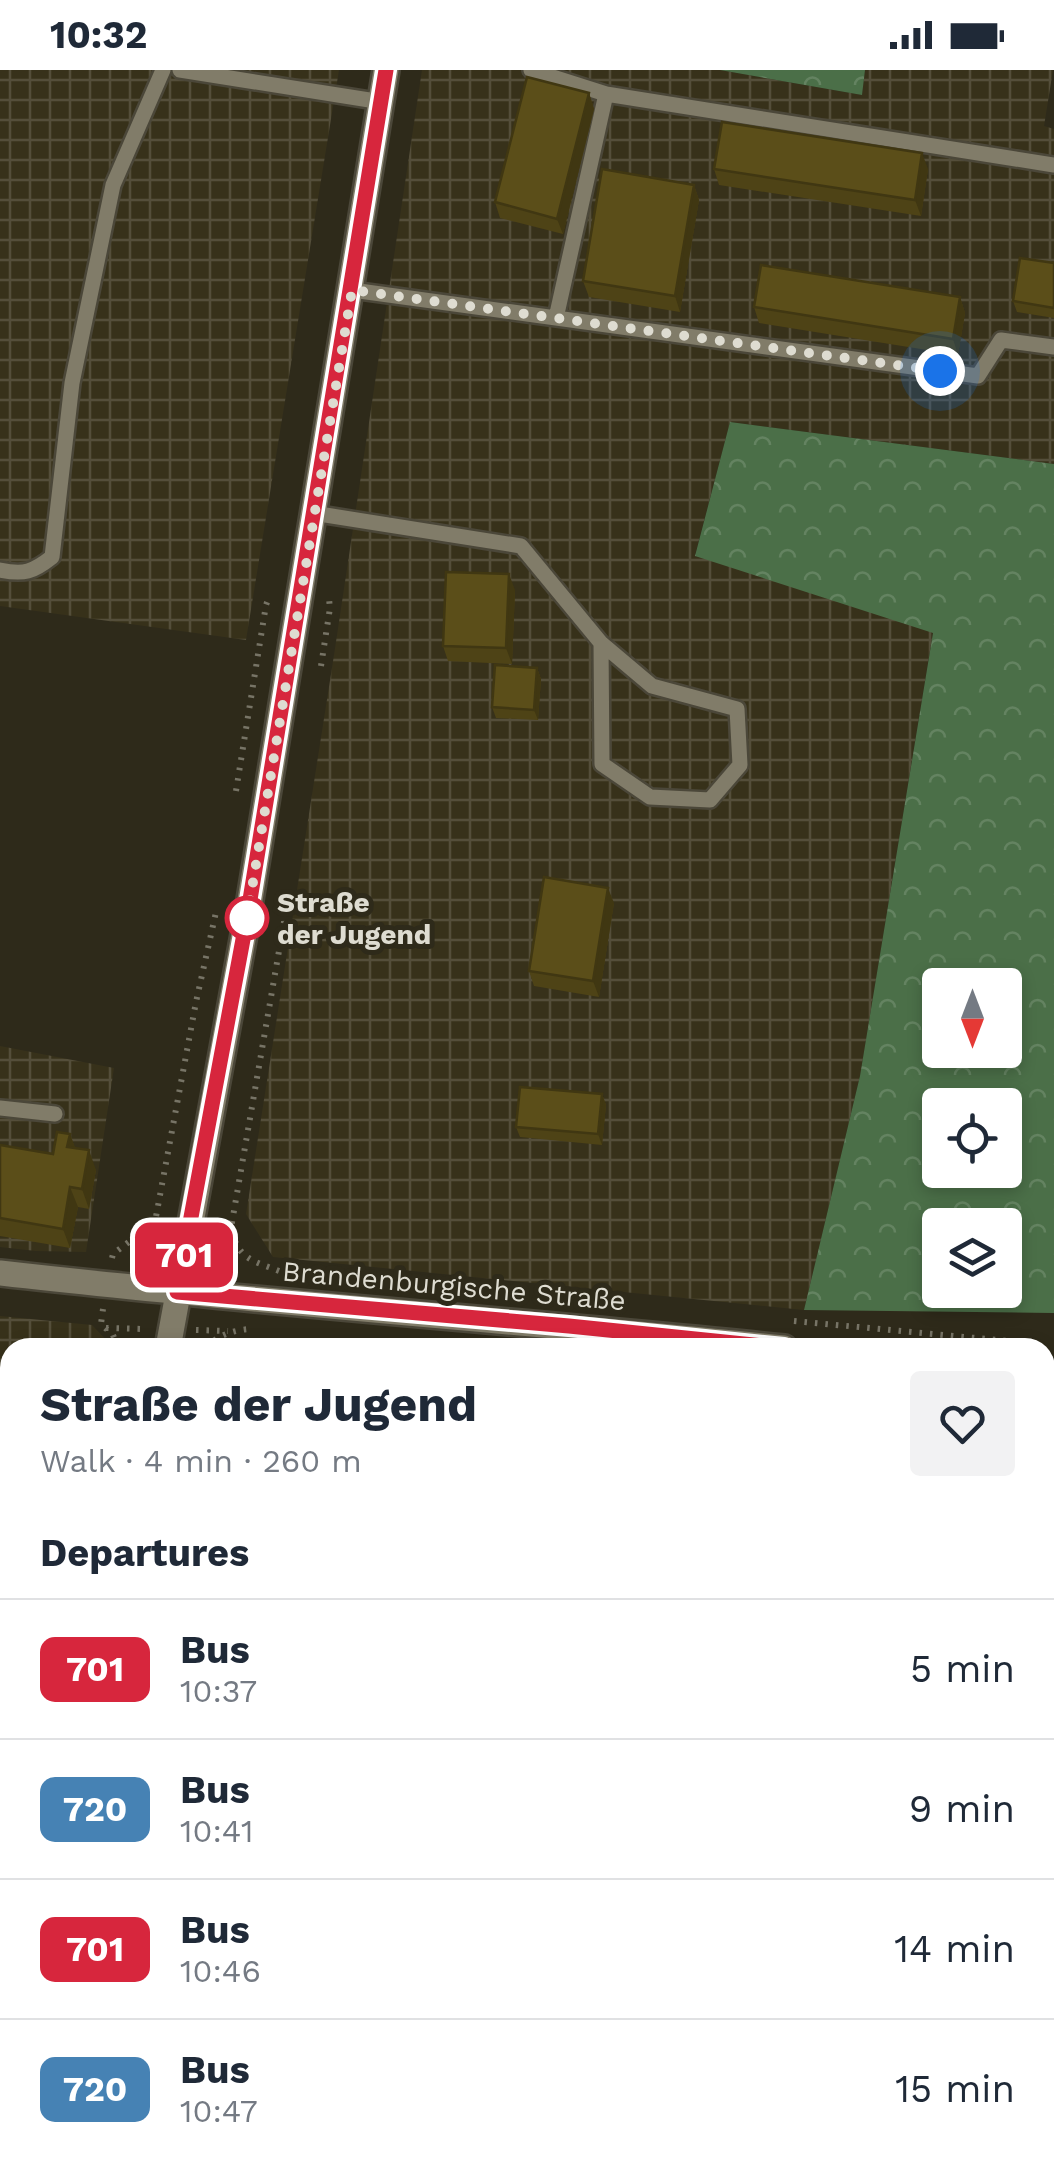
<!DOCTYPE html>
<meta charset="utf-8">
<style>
:root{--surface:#fff;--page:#f2f2f3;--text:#1f2937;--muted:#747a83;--line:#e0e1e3}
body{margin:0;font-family:"Work Sans",sans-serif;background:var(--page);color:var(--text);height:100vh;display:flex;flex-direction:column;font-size:38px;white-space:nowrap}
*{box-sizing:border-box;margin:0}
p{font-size:32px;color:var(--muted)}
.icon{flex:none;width:55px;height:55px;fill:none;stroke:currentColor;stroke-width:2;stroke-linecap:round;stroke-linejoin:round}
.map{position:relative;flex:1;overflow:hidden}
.panel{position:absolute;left:0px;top:1268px;width:1055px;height:842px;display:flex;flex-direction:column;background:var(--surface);border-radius:30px 30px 0 0;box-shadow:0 5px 15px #0003}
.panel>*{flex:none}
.badge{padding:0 20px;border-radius:15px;font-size:35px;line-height:65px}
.needle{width:65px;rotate:180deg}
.tools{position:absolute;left:922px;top:898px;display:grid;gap:20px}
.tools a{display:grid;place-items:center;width:100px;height:100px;border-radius:10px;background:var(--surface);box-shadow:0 5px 15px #0003;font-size:50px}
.you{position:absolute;width:50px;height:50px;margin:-25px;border:8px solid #fff;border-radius:50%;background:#1a73e8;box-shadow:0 0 0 15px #1a73e833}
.map>.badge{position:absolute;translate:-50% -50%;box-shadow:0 0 0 5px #fff}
h2{padding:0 40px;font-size:38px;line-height:90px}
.round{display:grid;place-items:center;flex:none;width:105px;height:105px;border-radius:10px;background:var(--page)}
.summary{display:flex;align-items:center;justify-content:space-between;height:170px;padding:0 40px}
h1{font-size:48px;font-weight:700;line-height:75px}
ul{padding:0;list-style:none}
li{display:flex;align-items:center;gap:30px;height:140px;padding:0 40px;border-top:2px solid var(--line)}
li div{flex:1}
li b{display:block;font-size:38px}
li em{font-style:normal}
li .badge{min-width:110px;font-weight:700;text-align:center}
.status{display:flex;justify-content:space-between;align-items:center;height:70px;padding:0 50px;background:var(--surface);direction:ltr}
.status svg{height:28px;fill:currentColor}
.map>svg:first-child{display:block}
</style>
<div class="status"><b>10:32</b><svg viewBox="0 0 49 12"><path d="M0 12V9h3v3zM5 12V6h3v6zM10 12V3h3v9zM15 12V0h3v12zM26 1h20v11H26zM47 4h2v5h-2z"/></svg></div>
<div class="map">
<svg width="1054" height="2108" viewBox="0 0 1054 2108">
<defs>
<pattern id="industrial-grid" width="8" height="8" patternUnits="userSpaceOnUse" patternTransform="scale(2.5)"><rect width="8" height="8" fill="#37311a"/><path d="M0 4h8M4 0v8" fill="none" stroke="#544e3a"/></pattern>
<pattern id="forest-crowns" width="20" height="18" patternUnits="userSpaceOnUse" patternTransform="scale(2.5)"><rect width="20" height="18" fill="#4b6f48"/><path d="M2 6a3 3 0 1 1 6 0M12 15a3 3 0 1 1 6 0" fill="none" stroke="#648361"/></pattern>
</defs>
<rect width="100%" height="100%" fill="#2e2a1a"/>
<path fill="url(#industrial-grid)" d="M0,0H339L246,570L0,536Z
M422,0H720L862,25L865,0H1053L1044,56L1054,59V394L730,352L695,485L933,562L860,1006L804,1240L273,1187L246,1144L334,585Z
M0,976L114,998L86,1182L36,1181L0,1177Z
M0,1246L92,1255L113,1277L10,1278V1770L0,1783Z"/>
<path fill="url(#forest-crowns)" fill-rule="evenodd" d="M720,0H865L862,25Z
M730,352L1054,394V1243L804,1240L860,1006L933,563L695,486ZM1005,915V980H940V915ZM1005,1035V1100H940V1035ZM940,1155H1005V1220H940Z
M10,1934V2100H886L902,2108H0V1935Z"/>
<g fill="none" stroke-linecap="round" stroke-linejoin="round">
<g stroke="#4b4739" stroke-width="20">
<path id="lane" d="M180,0L382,32
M531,0L606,24L1054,95
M352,220L978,306L1001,270L1054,277
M556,248L606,24
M313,443L521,476L601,573L602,694L650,727L710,730L740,695L737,639L652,616L601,573
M0,500C24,505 33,502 52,487L72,313L113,115L163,0
M0,1038L55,1044
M567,1278L569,1256
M1045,1391H1054
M1045,1585H1053"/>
</g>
<g stroke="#4b4739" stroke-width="30">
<path id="street" d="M168,1278L247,848L386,0
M0,1868L10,1852"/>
</g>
<g stroke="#4b4739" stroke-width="30">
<path id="secondary" d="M0,1203C261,1233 523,1251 784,1278
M1045,1304L1054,1305"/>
</g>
<path stroke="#777466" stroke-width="6" stroke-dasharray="2.5 8" stroke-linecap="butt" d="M321,596L330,538L329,529
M236,721L266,535L269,527
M112,1188L113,1184L155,1152L196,932L216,842
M279,1201C251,1190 238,1189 231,1158L284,852L283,820
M103,1239L101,1254L113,1265L118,1278
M794,1251L1040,1274
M106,1258L144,1259
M196,1260L228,1261
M207,1278C216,1265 235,1260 250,1259
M0,1803L10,1786"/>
<use href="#lane" stroke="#817c69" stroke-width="15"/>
<use href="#street" stroke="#817c69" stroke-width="25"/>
<use href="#secondary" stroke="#817c69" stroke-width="25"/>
</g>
<path fill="#4e4316" d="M589,23L594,39L563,164L500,148L495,132Z
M714,99H928L921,146L719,115Z
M694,115L699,130L680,242L589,227L583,211Z
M1054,193V248L1017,242L1013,231Z
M960,227L965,243L958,285L759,253L754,237Z
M515,520L512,594L448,591L443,576Z
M537,598L541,609L538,650L496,648L492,637Z
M614,833L599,927L534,916L529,901Z
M602,1024L606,1035L602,1075L520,1067L516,1057Z
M70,1064L75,1078L96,1100L89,1139L78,1137L70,1178L0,1166V1075L53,1084Z
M1045,1776L1054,1777V1863L1045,1862Z"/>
<path fill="#403712" d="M589,23L594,39L563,164L557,149Z
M922,83L928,99L921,146L915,130Z
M694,115L699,130L680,242L675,226Z
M960,227L965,243L958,285L953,269Z
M509,504L515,520L512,594L506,578Z
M537,598L541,609L538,650L534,640Z
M608,818L614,833L599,927L593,911Z
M602,1024L606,1035L602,1075L598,1064Z
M70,1064L77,1083L67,1077Z
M89,1080L96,1100L89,1139L82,1119Z
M70,1117L78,1137L70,1178L63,1159Z"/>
<path fill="#5b4e19" stroke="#403712" stroke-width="2.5" d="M527,7L589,23L557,149L495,132Z
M722,52L922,83L915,130L714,99Z
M602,99L694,115L675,226L583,211Z
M1020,188L1054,193V238L1013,231Z
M761,195L960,227L953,269L754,237Z
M446,502L509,504L506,578L443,576Z
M495,595L537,598L534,640L492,637Z
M544,807L608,818L593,911L529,901Z
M520,1017L602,1024L598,1064L516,1057Z
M57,1062L70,1064L67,1077L89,1080L82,1119L70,1117L63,1159L0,1148V1075L53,1084Z
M1045,1776L1054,1777V1849L1045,1847Z"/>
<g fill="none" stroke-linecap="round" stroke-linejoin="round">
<g stroke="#fff" stroke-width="22">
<path id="line" d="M386,0L247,848L177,1222L569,1256L784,1278"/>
</g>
<use href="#line" stroke="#d7263d" stroke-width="15"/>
<path stroke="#dedcd1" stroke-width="10" stroke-dasharray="0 18" d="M247,848L352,220L940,301"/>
</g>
<circle fill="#fff" stroke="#d7263d" stroke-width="5" cx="247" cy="848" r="20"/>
<g text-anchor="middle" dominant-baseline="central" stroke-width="10" stroke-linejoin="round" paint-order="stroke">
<g font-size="28" font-weight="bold" fill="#dedcd1" stroke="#2e2a1a" text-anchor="start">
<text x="277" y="832">Straße<tspan x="277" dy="32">der Jugend</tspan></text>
</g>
<g font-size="28" fill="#dedcd1" stroke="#2e2a1a">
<text transform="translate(454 1216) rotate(5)">Brandenburgische Straße</text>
</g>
</g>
</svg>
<div class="tools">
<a><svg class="needle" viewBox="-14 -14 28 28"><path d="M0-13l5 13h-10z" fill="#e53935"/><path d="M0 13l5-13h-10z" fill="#747a83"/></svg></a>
<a><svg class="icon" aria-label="locate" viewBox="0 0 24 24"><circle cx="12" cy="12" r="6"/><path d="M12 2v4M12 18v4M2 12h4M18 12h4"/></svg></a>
<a><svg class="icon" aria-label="layers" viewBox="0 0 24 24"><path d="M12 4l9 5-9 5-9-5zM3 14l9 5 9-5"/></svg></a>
</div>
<div class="you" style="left:940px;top:301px"></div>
<b class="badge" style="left:184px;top:1185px;background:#d7263d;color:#fff">701</b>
<section class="panel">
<div class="summary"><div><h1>Straße der Jugend</h1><p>Walk · 4 min · 260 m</p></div><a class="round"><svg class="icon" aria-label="heart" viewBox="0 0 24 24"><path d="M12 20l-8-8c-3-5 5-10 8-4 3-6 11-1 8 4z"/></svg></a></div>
<h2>Departures</h2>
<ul>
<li><span class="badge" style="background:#d7263d;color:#fff">701</span><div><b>Bus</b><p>10:37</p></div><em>5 min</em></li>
<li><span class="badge" style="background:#4682b4;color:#fff">720</span><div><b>Bus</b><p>10:41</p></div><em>9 min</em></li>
<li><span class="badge" style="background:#d7263d;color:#fff">701</span><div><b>Bus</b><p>10:46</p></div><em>14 min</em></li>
<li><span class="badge" style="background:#4682b4;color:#fff">720</span><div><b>Bus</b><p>10:47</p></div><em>15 min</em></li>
</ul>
</section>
</div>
